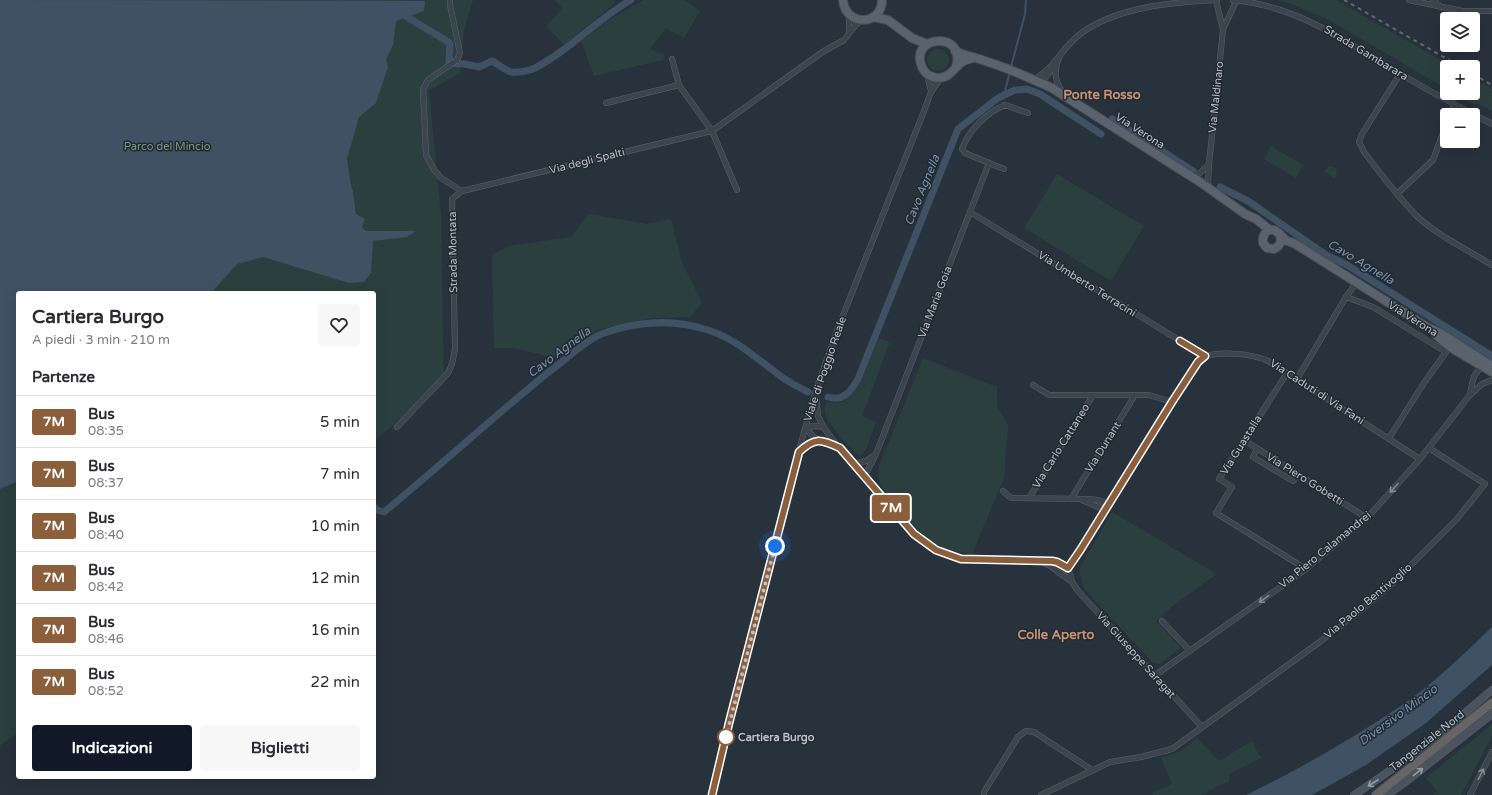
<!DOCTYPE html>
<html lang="it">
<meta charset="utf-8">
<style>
:root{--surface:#fff;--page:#f7f7f7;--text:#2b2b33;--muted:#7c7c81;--line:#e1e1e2;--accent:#111827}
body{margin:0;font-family:"Varela Round",sans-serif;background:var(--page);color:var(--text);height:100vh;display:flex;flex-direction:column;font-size:15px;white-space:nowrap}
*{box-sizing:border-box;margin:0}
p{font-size:13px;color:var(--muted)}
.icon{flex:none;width:22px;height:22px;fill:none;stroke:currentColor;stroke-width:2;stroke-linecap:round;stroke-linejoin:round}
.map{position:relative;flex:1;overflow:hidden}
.panel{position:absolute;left:16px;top:291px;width:360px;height:488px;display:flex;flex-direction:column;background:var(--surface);border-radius:4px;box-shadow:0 4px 16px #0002}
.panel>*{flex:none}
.badge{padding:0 8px;border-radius:3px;font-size:14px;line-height:26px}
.buttons{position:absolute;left:1440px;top:12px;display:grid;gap:8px}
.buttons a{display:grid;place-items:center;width:40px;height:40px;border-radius:4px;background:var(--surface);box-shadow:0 4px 16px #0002;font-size:20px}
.you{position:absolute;width:20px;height:20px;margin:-10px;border:3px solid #fff;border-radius:50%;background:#1a73e8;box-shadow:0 0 0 6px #1a73e833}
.map>.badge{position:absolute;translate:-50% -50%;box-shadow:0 0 0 2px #fff}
h2{padding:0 16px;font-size:15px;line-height:36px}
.round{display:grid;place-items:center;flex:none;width:42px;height:42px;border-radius:4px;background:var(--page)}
.head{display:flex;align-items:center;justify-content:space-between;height:68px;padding:0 16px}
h1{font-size:19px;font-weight:800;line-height:30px}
.primary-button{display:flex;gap:8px;margin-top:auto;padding:8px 16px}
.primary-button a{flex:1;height:46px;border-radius:4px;background:var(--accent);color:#fff;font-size:16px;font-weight:800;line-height:46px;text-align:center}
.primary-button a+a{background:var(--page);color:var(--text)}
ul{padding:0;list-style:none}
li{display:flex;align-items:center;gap:12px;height:52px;padding:0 16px;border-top:1px solid var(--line)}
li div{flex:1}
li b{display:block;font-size:15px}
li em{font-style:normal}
li .badge{min-width:44px;font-weight:700;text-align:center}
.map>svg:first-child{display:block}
</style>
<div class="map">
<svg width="1492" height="795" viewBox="0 0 1492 795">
<rect width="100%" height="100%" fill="#28323d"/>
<path fill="#2b3f3f" d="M0,0H473L464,29L460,73L429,91L441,215L444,384L374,441V293H18V732L0,746Z
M554,0H614L615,3L564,45L546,26L563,8Z
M644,0H684L700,11L684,38L666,28L650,49L665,55L663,60L594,76L581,41L610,19Z
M1278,0H1336L1453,67H1447V89L1329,20L1289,3Z
M927 60a11 11 0 1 1 22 0a11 11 0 1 1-22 0Z
M1473,78L1492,89V111L1480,105L1470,103L1454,93H1473Z
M1271,146L1303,165L1296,178L1264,159Z
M1330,166L1336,168L1337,174L1334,178L1324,171Z
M1057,174L1144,226L1111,281L1024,228Z
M589,214L648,224L671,219L681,260L702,303L690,317L651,318L598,330L555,358L514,348H494L492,255L508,246L571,237Z
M878,338L890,342L862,416L876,422L866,450L862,455H859C852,452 830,426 827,418C824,413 824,408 826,402C833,403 841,404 847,399C861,390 871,354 878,338Z
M923,358L997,387V406L1008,426L1004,478L972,554C961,552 949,551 939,545C916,532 899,508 882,488C878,480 878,475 879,466Z
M1112,512L1217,574L1180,600L1156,621L1181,648L1160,664L1153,663L1086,591C1081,582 1079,575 1081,565Z
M1492,724V736L1461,795H1432L1437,791L1426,778Z
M1197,738L1219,761L1252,741L1261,758L1229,774V781L1201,795H1153L1152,793L1172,784L1161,758L1181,751Z"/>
<path fill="#405164" d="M0,0L425,1L424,11L396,21L393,45L386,59L388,67L376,103L359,117L347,159L351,185L353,192L356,214L365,219L362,227L366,231H416L407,237L373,241L371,273L364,282L349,283L263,257L237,264L211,293H18V481L0,489Z
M1492,627V665L1426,723L1366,765L1312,795H1246C1301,768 1354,738 1405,703C1436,681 1464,654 1492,627Z"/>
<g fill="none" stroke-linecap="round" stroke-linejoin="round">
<path stroke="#405164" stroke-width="2" d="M1011,67L1025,14L1026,0
M1004,95L1010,71"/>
<path stroke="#405164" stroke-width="7" d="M407,17L450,43L449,63L465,64L479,67L492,61C498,64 505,70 511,72C518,73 529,71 535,68C570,50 597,19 631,0
M1112,119L1193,171
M1220,187L1248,201L1326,255L1347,265L1492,356
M828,397C844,402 851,391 858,379L958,129L998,98L1015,90L1027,89L1040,94L1101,134
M374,507L377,510L384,512C440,466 493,417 550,371C564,361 588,338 604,333C638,321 674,319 708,330C736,339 756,358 779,375C788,382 798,387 808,392"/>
<g stroke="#5a626b" stroke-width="6">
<path id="minor" d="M1233,0C1298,6 1345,41 1399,73C1429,91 1461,108 1492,124
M1409,0L1462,11H1492
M1433,0L1441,7
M848,14L849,19V33
M1223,29L1237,0
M1059,58C1053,72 1055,82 1064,94
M672,59L679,85L712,131L737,190
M927,74L931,91
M1400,74L1362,134L1359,142L1364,152C1381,174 1399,199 1419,218C1440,237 1468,250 1492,265
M1033,80C1053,70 1062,48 1079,35C1115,7 1172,2 1217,0
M1038,82L1045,78L1056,64
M606,103L679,85
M1450,115L1454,104
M989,163L965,153L962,149C969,130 986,113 1005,105L1028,113
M1190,176L1200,173L1209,164
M1210,189L1208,183L1209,164L1223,30L1216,0
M462,191L712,131L824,51L844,40L856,25L862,20
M1398,193L1433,160L1447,122
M970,212L1205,356
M1346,297L1356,283
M1287,373L1219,479L1232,487L1216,513L1306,569
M1297,379L1346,297L1373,307L1446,352L1424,383L1389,438
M1033,385L1049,395H1149L1172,402
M816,395L818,416L824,428L839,448L909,527L920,539L936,550L961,559L1052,561L1057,562L1068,568L1072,582L1078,591L1202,727
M1470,395C1472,384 1473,369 1485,367
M397,427L448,373L452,364L455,349L452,199L462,191L441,178L433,168L426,155L423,89L428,80L457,60L460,53L450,5V0
M806,427C814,442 825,441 839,448
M806,427L818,426L824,428
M1244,440L1367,518
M1257,449L1253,457L1293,481L1298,474
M800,452L812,442L818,440
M853,464L866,461L875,455
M864,477L876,454L989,163L1004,169
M1003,491L1011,498L1086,499L1098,500L1109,504
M1029,498L1093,395
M1071,499L1135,395
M1082,500L1105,510
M1042,562L1048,565H1056L1065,570L1068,568
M1049,565L1072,582
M1068,568L1075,560L1198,362C1209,348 1253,354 1268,361L1420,459
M1162,621L1190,651
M1154,676L1306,569L1367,518L1420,459L1469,396L1482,384L1492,380
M712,795L729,723L797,457L816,390L838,328L924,111L931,92L941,78
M984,795V792L1018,737L1026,731L1034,732L1092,770
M1041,795L1110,762L1141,757L1172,749L1321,641L1361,610L1394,582L1457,519L1485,484L1429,448
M1470,795L1492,752"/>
</g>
<g stroke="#5a626b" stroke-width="8">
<path id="secondary" d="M1354,795C1403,763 1448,728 1492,690
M1387,795L1404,783L1492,714"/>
</g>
<g stroke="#454d56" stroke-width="10">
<path id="primary" d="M843,0C845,27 882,26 882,0
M873,17L888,20L912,38L927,44
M955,51C965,56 975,57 985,61C1008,68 1030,78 1052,88L1200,182L1245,214L1256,219L1270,230
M956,67C967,30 908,35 922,67C926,77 939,81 948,75C954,71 956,66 962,62C965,60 969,59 973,58
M1280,236C1282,242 1280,246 1274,249L1267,248L1263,243C1262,236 1266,228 1274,230C1279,232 1283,238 1287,241C1290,242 1294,243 1297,245L1427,327L1440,333L1492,366
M1436,335L1450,347L1492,372"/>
</g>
<g stroke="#474f58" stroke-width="10">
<path id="trunk" d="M1376,795L1492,703"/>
</g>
<use href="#minor" stroke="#3c444d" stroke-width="5"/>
<use href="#secondary" stroke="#4a545f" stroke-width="7"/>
<use href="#primary" stroke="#5a636d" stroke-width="8"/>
<use href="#trunk" stroke="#666564" stroke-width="8"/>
<path stroke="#5e6973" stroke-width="2" stroke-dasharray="4 4" stroke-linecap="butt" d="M1344,0L1461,67
M1473,74L1492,85"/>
</g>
<defs><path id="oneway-shaft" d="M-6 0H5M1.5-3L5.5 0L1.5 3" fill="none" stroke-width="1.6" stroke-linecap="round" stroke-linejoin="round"/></defs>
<g stroke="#808891">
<use href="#oneway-shaft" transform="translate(1394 488) rotate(132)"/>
<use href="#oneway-shaft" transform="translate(1264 599) rotate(144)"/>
<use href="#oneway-shaft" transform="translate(1481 774) rotate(-63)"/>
</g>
<g stroke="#929aa3">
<use href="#oneway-shaft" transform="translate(1418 772) rotate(-38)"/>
<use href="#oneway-shaft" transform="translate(1373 783) rotate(147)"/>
</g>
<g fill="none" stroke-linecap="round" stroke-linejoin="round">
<g stroke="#fff" stroke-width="9">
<path id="line" d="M712,795L729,723L799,452C815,437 821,439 840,448L914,534L936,550L961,559L1052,561L1057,562L1068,568L1081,549L1172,402L1198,362L1205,356L1180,341"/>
</g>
<use href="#line" stroke="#8b5e3c" stroke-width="6"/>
<path stroke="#b8bfc8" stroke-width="4" stroke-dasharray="0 7.2" d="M726,737L775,546"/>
</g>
<circle fill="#fff" stroke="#8b5e3c" stroke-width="2" cx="726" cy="737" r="8"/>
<g text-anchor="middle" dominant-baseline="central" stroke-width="3" stroke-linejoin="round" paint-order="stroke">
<g font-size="11" fill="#b8bfc8" stroke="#212932">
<text transform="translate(1366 53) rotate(31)">Strada Gambarara</text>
<text transform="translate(1216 97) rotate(-84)">Via Maldinaro</text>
<text transform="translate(1140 131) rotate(33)">Via Verona</text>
<text transform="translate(587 161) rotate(-14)">Via degli Spalti</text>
<text transform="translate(453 252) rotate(-91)">Strada Montata</text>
<text transform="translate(1087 284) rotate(32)">Via Umberto Terracini</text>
<text transform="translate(935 302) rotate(-69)">Via Maria Goia</text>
<text transform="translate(1413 319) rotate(32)">Via Verona</text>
<text transform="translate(825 369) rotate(-71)">Viale di Poggio Reale</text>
<text transform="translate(1317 392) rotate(33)">Via Caduti di Via Fani</text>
<text transform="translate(1241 445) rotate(-58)">Via Guastalla</text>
<text transform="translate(1061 446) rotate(-58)">Via Carlo Cattaneo</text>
<text transform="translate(1103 447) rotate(-58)">Via Dunant</text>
<text transform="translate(1305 479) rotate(32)">Via Piero Gobetti</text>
<text transform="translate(1325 550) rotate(-39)">Via Piero Calamandrei</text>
<text transform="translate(1368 601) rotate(-40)">Via Paolo Bentivoglio</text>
<text transform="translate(1136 655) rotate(48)">Via Giuseppe Saragat</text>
<text transform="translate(1427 741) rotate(-38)">Tangenziale Nord</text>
</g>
<g font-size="11" fill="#799b7f" stroke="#212932">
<text x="167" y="146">Parco del Mincio</text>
</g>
<g font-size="11" font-weight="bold" fill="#b8bfc8" stroke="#212932" text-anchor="start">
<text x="738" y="737">Cartiera Burgo</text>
</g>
<g font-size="12" font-style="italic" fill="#7d92a7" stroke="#212932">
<text transform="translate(922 190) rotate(-68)">Cavo Agnella</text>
<text transform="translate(1361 262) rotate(31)">Cavo Agnella</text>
<text transform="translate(559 352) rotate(-37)">Cavo Agnella</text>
<text transform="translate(1398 715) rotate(-36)">Diversivo Mincio</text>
</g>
<g font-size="13" font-weight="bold" fill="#c99272" stroke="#212932">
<text x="1102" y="95">Ponte Rosso</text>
<text x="1056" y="635">Colle Aperto</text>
</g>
</g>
</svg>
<div class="buttons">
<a><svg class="icon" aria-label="layers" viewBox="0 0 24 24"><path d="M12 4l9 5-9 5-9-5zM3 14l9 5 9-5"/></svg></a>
<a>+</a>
<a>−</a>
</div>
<div class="you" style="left:775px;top:546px"></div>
<b class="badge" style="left:891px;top:508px;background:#8b5e3c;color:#fff">7M</b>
<section class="panel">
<div class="head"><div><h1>Cartiera Burgo</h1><p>A piedi · 3 min · 210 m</p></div><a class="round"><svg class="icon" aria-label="heart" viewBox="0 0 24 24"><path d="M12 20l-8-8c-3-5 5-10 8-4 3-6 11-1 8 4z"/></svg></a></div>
<h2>Partenze</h2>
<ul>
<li><span class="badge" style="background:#8b5e3c;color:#fff">7M</span><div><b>Bus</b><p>08:35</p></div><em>5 min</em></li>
<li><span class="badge" style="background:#8b5e3c;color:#fff">7M</span><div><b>Bus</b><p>08:37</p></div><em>7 min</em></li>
<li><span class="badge" style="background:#8b5e3c;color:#fff">7M</span><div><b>Bus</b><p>08:40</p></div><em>10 min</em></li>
<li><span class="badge" style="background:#8b5e3c;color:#fff">7M</span><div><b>Bus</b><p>08:42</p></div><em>12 min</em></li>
<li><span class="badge" style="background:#8b5e3c;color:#fff">7M</span><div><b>Bus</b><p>08:46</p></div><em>16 min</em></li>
<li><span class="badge" style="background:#8b5e3c;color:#fff">7M</span><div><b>Bus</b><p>08:52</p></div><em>22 min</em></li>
</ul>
<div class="primary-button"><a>Indicazioni</a><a>Biglietti</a></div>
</section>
</div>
